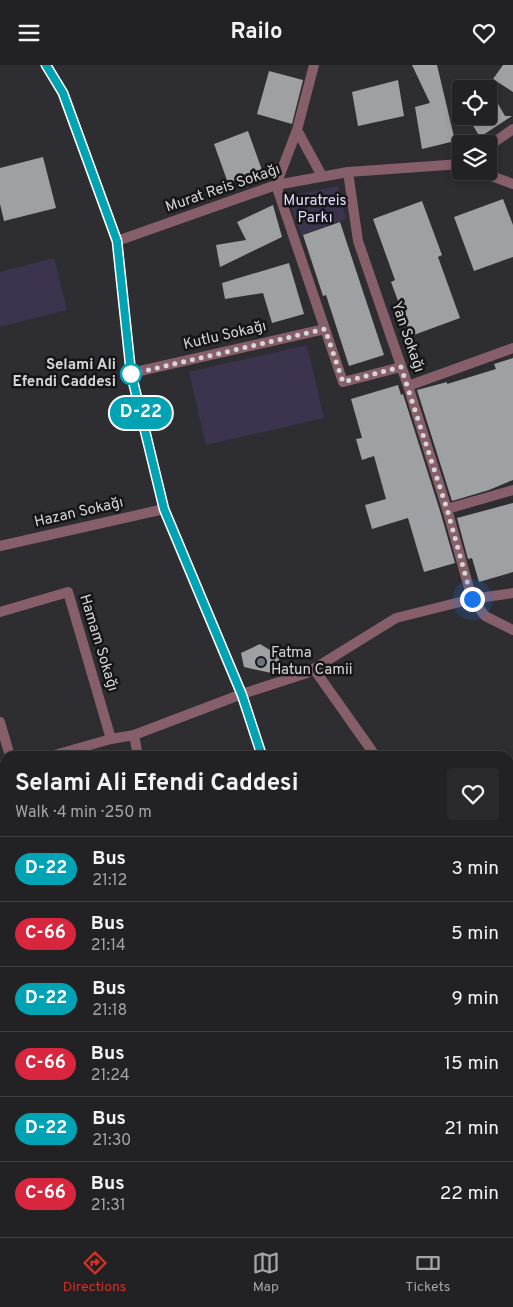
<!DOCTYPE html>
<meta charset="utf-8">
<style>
:root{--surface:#222225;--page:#2a2a2d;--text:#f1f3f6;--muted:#a2a4a7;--line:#3f3f42;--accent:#d93025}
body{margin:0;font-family:Overpass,sans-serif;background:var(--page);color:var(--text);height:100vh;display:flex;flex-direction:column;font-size:19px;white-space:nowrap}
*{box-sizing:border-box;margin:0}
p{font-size:16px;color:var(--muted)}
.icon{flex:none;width:28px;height:28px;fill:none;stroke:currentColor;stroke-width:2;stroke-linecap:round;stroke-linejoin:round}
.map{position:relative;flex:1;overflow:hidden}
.drawer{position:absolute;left:0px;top:686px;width:514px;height:486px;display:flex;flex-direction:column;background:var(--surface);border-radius:15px 15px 0 0;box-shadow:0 2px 8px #0003,0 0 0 1px var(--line)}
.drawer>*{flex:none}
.badge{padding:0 10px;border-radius:16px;font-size:18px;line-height:32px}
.buttons{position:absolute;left:452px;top:15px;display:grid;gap:10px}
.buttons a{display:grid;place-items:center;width:45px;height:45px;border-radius:5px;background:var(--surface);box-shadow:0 2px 8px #0003,0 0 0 1px var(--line);font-size:25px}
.you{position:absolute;width:25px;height:25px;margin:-12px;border:4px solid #fff;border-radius:50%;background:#1a73e8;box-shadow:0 0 0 8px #1a73e833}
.map>.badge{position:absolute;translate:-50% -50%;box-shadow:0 0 0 2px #fff}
.round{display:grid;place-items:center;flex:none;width:52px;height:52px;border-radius:5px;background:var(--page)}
.overview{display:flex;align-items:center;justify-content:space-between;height:85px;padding:0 15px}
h1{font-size:24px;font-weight:700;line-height:38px}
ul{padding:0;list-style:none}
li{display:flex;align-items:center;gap:15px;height:65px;padding:0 15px;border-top:1px solid var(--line)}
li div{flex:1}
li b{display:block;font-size:19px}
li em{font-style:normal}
li .badge{min-width:55px;font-weight:700;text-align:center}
header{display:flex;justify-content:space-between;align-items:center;height:65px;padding:0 15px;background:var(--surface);font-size:22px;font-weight:700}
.tabs{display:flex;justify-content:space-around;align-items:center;height:70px;border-top:1px solid var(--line);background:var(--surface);font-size:14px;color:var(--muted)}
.tabs a{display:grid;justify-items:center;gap:2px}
.tabs .selected{color:var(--accent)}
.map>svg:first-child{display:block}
</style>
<header><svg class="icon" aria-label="menu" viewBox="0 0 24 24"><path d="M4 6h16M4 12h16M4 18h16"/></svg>Railo<svg class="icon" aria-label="heart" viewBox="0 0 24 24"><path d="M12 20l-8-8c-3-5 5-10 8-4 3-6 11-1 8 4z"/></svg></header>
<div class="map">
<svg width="513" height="1172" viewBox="0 0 513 1172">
<rect width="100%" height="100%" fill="#2e2d31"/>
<path fill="#3c344f" d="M338,121L346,154L301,170L289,136L294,130Z
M54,193L67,245L0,262V207Z
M307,280L324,353L206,380L189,307Z"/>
<path fill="#9fa0a4" d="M412,0H437L455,76L422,84L415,42L430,38Z
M503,0H513V27L493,14Z
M269,6L303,15L292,59L257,49Z
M398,15L404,51L358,61L352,27Z
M489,23L505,51H512L480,72L467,51H489Z
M248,66L262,105L228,118L214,79Z
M43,92L56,143L4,156L0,139V103Z
M503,134L513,160V192L474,206L454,152Z
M422,136L442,190L438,192L460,253L411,271L391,217L395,215L373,154Z
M273,140L282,172L220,202L216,180L246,175L237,157Z
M340,157L384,290L349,301L326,230L323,231L303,170Z
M289,198L304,249L272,258L263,228L225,234L222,218Z
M513,293V415L489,425L452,436L417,325L447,317V319L496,304L494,299Z
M398,320L401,330L403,329L440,446L455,498L424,507L408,453L372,464L365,440L386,434L374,391L362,395L356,374L362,373L351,334Z
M513,438V507L479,517L472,493L468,494L457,453Z
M260,579L280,591L276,609L244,602L241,588Z"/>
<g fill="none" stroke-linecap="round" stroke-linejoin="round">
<path stroke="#865f6a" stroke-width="10" d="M314,0L297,65L276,120L343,317L401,302
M297,65L322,111
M489,81L513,64
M348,107L358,176L408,321L447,444L472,534L485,551L513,565
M131,308L325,264
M408,321L513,283
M447,444L513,425
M0,481L164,444
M0,547L68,527L111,674
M314,604L372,686L375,691
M0,657L10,691
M134,670L138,691
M51,691L111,674L134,670L242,629
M0,705L5,704
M0,883L5,881
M509,1046L513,1052
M0,1074L5,1079
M46,1168V1172
M395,1172L397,1168"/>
<path stroke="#865f6a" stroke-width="10" d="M46,0L63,29L117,176L131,308L164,444L242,629L262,691
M478,106L513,119
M117,176L276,120L348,107L461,99
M242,629L307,608L396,553L472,534L513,528
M238,1168L240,1172"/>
</g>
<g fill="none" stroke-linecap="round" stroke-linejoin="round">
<g stroke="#fff" stroke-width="11">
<path id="line" d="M46,0L63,28L117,176L131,308L164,444L242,630L262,691"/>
</g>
<use href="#line" stroke="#00a3b4" stroke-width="8"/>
<path stroke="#d6d6d8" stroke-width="5" stroke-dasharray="0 9" d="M131,309L325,264L343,317L401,302L447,444L472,534"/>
</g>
<circle fill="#fff" stroke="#00a3b4" stroke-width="2.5" cx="131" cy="309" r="10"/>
<circle fill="#6b7280" stroke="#161517" stroke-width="2" cx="261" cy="597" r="5"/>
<g text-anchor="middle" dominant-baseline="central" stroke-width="5" stroke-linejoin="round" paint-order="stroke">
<g font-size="15" fill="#d6d6d8" stroke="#161517">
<text transform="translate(223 124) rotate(-19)">Murat Reis Sokağı</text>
<text transform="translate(225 271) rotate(-13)">Kutlu Sokağı</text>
<text transform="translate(407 272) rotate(71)">Yan Sokağı</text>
<text transform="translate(79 448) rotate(-13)">Hazan Sokağı</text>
<text transform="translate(98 578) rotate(73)">Hamam Sokağı</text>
</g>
<g font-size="15" fill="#e1d8fd" stroke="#161517">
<text x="315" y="136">Muratreis<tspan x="315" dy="17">Parkı</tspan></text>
</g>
<g font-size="15" font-weight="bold" fill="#d6d6d8" stroke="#161517" text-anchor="end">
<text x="116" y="300">Selami Ali<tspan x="116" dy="17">Efendi Caddesi</tspan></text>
</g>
<g font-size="15" fill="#d6d6d8" stroke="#161517" text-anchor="start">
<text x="271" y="588">Fatma<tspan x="271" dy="17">Hatun Camii</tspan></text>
</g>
</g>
</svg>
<div class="buttons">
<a><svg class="icon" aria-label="locate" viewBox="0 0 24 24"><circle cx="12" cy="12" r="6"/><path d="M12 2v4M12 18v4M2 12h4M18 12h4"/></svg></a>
<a><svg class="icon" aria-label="layers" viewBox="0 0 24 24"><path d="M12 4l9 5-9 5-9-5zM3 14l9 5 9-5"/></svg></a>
</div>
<div class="you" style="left:472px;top:534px"></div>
<b class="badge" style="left:141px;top:348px;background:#00a3b4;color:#fff">D-22</b>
<section class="drawer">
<div class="overview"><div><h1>Selami Ali Efendi Caddesi</h1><p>Walk · 4 min · 250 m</p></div><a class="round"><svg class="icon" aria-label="heart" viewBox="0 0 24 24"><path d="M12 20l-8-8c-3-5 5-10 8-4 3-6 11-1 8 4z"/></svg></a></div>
<ul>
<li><span class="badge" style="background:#00a3b4;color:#fff">D-22</span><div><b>Bus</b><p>21:12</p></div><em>3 min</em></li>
<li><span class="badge" style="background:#d7263d;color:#fff">C-66</span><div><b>Bus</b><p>21:14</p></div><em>5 min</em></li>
<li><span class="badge" style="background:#00a3b4;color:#fff">D-22</span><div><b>Bus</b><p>21:18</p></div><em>9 min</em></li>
<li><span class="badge" style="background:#d7263d;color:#fff">C-66</span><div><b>Bus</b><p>21:24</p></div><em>15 min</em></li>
<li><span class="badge" style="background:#00a3b4;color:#fff">D-22</span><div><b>Bus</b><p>21:30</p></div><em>21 min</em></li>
<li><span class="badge" style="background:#d7263d;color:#fff">C-66</span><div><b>Bus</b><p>21:31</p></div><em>22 min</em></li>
</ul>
</section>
</div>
<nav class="tabs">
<a class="selected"><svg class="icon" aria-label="directions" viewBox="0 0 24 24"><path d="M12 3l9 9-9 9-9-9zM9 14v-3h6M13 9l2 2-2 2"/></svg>Directions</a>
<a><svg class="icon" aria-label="map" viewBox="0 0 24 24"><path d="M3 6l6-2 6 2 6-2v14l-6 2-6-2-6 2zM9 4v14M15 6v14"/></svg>Map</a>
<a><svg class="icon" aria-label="tickets" viewBox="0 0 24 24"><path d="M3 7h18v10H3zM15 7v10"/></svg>Tickets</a>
</nav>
